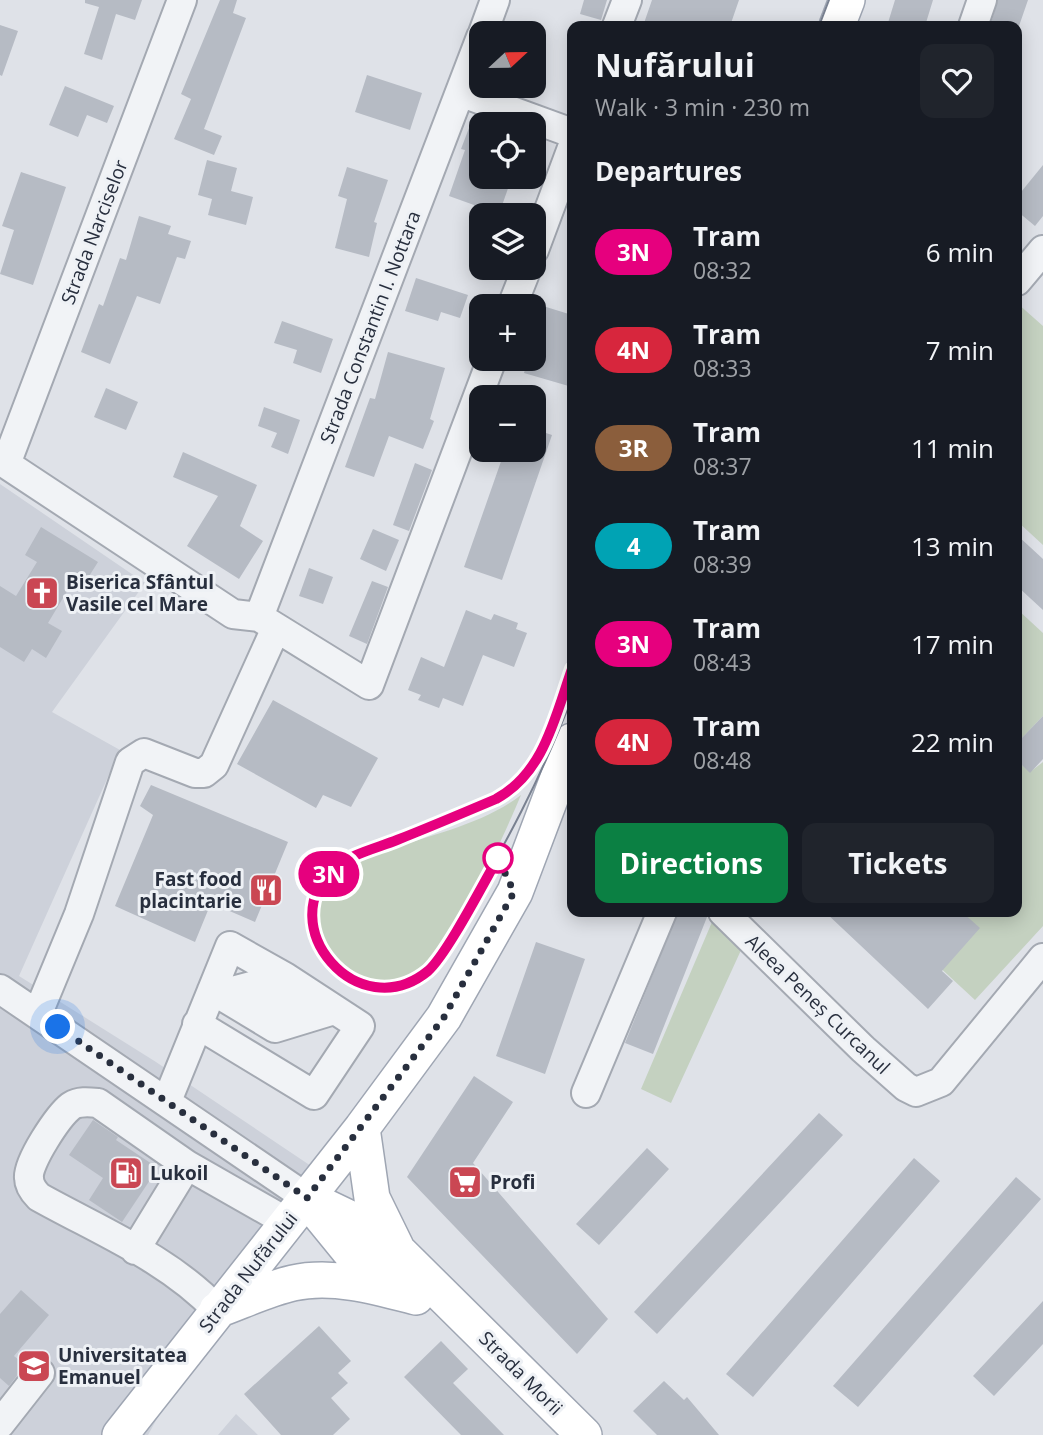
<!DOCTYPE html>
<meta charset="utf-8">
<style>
:root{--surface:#171b24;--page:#20242c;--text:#f1f3f6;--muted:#9ea1a6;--accent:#0b8043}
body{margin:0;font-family:"Open Sans",sans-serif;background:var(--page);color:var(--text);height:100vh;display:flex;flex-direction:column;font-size:26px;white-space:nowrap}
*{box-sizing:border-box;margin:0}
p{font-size:23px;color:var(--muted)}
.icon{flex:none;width:38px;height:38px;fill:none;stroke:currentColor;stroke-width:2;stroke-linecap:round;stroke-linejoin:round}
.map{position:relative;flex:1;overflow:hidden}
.panel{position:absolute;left:567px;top:21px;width:455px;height:896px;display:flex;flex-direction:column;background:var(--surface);border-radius:14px;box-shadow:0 4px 18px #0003}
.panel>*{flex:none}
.badge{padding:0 14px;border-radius:23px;font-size:24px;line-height:46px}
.needle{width:46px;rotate:68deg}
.buttons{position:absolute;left:469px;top:21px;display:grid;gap:14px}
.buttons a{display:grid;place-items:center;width:77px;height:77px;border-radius:14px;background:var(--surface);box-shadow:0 4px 18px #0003;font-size:35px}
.you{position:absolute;width:35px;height:35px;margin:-18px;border:5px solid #fff;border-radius:50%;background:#1a73e8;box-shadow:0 0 0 10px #1a73e833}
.map>.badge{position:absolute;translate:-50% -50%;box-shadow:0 0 0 4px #fff}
h2{padding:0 28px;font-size:26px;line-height:63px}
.round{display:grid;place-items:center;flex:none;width:74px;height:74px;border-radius:14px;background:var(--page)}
.summary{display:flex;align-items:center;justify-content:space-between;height:119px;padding:0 28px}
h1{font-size:33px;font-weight:700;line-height:52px}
.primary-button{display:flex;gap:14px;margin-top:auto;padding:14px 28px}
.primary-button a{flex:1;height:80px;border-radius:14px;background:var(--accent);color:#fff;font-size:28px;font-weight:700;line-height:80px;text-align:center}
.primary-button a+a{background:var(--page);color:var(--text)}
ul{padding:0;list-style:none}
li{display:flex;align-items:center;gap:21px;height:98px;padding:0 28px}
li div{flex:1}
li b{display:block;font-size:26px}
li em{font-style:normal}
li .badge{min-width:77px;font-weight:700;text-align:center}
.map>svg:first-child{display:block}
</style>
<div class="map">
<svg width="1043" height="1435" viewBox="0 0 1043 1435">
<rect width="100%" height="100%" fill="#dfe2e8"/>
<path fill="#cdd1da" d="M0,484L145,583L52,712L120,750L19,976L156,1062L314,1168L217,1310L148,1435H0Z
M236,1414L258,1435H218Z"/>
<path fill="#c4d1c0" d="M1017,303L1043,326V545L1017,521Z
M1017,609L1043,633V716L1017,743Z
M1017,760L1030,772L1043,762V926L975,1000L880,912H1017Z
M521,795C504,836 454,946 421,970C358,1016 281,928 336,874C350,860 370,856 388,850C433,834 483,824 521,795Z
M712,922L742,948L671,1103L641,1089Z"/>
<path fill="#b6bbc4" d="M85,0H142L135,20L116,14L102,60L84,54L99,7L85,3Z
M220,0H237L233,13L246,18L204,129L222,136L214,155L174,139L191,99L181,94Z
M584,0H607L601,20L580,14Z
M652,0H739L730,26H643Z
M895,0H933L925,26H887Z
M998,0H1028L1019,26H990Z
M0,25L18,31L2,76L0,75Z
M367,75L422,93L410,130L355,112Z
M65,86L114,106L107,123L87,115L78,137L49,125Z
M474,115L481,117V177H512L499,214L449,196L465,150L461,149Z
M207,160L237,168L231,191L253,197L246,225L208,215L212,199L198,195Z
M1043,165V216L1035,226L1017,211V197Z
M347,167L388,180L374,222L377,223L369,257L335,248L347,199L338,196Z
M21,172L66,187L33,285L0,274L14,230L2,226Z
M139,216L171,226L168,234L191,241L185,259L177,257L160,304L137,296L110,364L81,352L99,304L103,306L120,258L126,260Z
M416,278L468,295L460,318L441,312L438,321L405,311Z
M543,306L572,315V387L524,373L528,359H534V340Z
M282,321L333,339L321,373L293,363L297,350L274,343Z
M388,352L445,368L430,419L434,421L423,449L389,436L374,477L345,467L370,398L375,399Z
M106,388L138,402L126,430L94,417Z
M264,407L300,420L288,454L271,447L277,433L258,426Z
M534,429L552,435L502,580L464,567L505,450H534Z
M183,452L257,485L240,526L263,541L239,579L187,546L218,496L173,477Z
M415,463L432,470L409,531L393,525Z
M41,527L98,562L81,589L72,583L48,623L62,631L46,658L32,649L24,662L0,647V586L16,596L37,562L25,555Z
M373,529L399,540L386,571L360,559Z
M1017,535L1043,559V610L1017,586Z
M309,568L333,577L323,604L299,596Z
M372,581L388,587L367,644L349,636Z
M466,610L491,620L494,614L518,623L516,629L527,633L514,667L483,655L463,706L443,698L439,708L418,700L421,695L408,690L421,657L444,667Z
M273,700L378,758L351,807L323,795L316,808L237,764Z
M1043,716V759L1030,773L1017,760V743Z
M151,785L288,842L255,922L211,903L195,942L115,906L153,815L140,806Z
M678,912H707V917L653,1054L625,1043Z
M825,912H962L980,928L942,971L953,981L928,1009Z
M536,942L585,959L545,1074L496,1056Z
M474,1076L513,1102L473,1163L608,1319L577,1354L407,1177Z
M819,1113L843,1135L657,1334L634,1312Z
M93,1120L118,1137L116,1140L158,1168L122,1222L89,1200L103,1178L69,1155Z
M647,1148L669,1169L599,1245L576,1224Z
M914,1158L940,1181L753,1397L726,1374Z
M1016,1177L1041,1199L858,1407L833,1386Z
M21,1290L49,1315L14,1356L25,1365L9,1386L0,1378V1314Z
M1043,1301V1344L994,1396L973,1376Z
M319,1326L351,1361L338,1373L348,1383L331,1398L350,1419L333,1435H281L244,1394Z
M441,1341L468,1369L453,1383L504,1435H461L404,1377Z
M664,1381L684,1400L687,1397L719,1435H657L633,1411Z"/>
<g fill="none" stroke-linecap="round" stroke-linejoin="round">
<g stroke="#a4a9b2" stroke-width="32">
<path id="minor" d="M617,26L627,0
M973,26L982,0
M483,33L495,0
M460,92L572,133
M534,250L572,148
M1017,281L1043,250
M512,306L527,268
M0,460L233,614L259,617L369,685L492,359
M6,464L182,0
M259,617L481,37
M723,912L863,1049L906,1087L916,1092L941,1082L1043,958
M0,989L307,1198
M212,990L247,1011L309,993
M221,994L285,977
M247,1011L275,1028L334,1010
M38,1013L79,914L130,762L144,753L195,773H204L214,765L276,628
M586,1093L662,912
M167,1101L230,946L285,977L360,1026L314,1095L197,1024
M135,1250L187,1165
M217,1310C169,1259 100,1231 39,1197C34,1192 29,1186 29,1178C27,1163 58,1116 71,1106C79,1101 88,1102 98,1103L187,1165L287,1222
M0,1424L40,1373"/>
</g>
<g stroke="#9fa6b3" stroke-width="38">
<path id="major" d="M837,26L847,0
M362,1128L372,1198L396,1247
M307,1198L355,1221L397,1250L584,1435
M311,1204L351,1253L400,1287
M217,1310C242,1301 267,1289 293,1283C333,1274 378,1287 416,1297
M120,1435L362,1128L444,1017L515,892L572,741"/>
</g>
<use href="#minor" stroke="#f1f3f6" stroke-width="28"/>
<use href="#major" stroke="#fff" stroke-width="35"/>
<path stroke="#798191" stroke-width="2" d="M819,26L829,0
M572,669C558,708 548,760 515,787C481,814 421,830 380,846C364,852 346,857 333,869C313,889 308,923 320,948C329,966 344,977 363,984C385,992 408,986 427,971C442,959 452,935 462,919C504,847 543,775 572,697"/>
</g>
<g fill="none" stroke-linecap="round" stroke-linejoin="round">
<g stroke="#fff" stroke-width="16">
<path id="line" d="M498,858C483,884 447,954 428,971C358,1028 271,925 334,868C351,854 377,848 397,840C430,827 463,813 496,799C544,773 555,717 572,669"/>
</g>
<use href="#line" stroke="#e6007e" stroke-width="10"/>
<path stroke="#282f3e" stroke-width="7" stroke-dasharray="0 12.6" d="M58,1027L307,1198L444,1017L514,892L498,858"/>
</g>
<defs>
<g id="church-square" transform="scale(1.75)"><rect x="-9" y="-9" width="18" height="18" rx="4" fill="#ca4753" stroke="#eef1f5"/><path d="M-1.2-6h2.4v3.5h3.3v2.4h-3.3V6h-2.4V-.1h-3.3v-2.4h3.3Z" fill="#fff"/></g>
<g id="restaurant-square" transform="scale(1.75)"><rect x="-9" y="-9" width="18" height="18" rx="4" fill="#ca4753" stroke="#eef1f5"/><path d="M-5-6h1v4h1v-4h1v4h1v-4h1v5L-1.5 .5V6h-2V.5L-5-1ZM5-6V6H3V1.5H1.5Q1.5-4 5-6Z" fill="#fff"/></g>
<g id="fuel-square" transform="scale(1.75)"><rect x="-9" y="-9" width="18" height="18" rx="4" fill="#ca4753" stroke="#eef1f5"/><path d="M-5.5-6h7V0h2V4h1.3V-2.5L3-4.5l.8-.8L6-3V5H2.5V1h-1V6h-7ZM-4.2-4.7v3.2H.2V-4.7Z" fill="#fff"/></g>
<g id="supermarket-square" transform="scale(1.75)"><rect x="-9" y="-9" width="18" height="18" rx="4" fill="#ca4753" stroke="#eef1f5"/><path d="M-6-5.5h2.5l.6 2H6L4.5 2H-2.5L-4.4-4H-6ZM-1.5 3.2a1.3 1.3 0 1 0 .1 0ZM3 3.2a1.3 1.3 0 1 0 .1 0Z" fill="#fff"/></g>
<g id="university-square" transform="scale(1.75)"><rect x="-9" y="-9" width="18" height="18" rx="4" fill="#ca4753" stroke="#eef1f5"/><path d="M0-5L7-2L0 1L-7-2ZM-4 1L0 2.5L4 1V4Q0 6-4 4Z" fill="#fff"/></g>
</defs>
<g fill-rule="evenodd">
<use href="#church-square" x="42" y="593"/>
<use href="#restaurant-square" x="266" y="890"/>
<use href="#fuel-square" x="126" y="1173"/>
<use href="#supermarket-square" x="465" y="1182"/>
<use href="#university-square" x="34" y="1366"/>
</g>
<circle fill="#fff" stroke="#e6007e" stroke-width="3.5" cx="498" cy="858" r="14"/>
<g text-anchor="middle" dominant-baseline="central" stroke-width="6" stroke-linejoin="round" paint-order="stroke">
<g font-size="19" fill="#282f3e" stroke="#eef1f5">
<text transform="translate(94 232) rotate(-69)">Strada Narciselor</text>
<text transform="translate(370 327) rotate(-69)">Strada Constantin I. Nottara</text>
<text transform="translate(818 1004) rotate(44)">Aleea Peneș Curcanul</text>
<text transform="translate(248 1272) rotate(-52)">Strada Nufărului</text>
<text transform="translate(521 1373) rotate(45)">Strada Morii</text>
</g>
<g font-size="19" font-weight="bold" fill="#282f3e" stroke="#eef1f5" text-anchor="start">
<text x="66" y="582">Biserica Sfântul<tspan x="66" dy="22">Vasile cel Mare</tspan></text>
<text x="242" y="879" text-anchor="end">Fast food<tspan x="242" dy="22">placintarie</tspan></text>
<text x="150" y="1173">Lukoil</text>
<text x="490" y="1182">Profi</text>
<text x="58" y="1355">Universitatea<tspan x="58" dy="22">Emanuel</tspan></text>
</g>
</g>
</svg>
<div class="buttons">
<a><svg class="needle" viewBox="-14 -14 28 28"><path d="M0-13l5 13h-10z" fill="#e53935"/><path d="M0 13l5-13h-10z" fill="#9ea1a6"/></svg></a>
<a><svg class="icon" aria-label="locate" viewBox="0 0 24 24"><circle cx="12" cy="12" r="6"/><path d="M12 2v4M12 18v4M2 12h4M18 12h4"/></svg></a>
<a><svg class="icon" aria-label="layers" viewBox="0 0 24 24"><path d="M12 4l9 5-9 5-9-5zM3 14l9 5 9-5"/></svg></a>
<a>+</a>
<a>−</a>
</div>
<div class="you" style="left:58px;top:1027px"></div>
<b class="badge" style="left:329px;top:874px;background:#e6007e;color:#fff">3N</b>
<section class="panel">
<div class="summary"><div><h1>Nufărului</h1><p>Walk · 3 min · 230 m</p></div><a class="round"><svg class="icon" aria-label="heart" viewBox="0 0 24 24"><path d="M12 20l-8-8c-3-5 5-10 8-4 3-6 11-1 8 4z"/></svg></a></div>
<h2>Departures</h2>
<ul>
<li><span class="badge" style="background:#e6007e;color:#fff">3N</span><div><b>Tram</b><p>08:32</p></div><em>6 min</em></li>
<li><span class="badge" style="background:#d7263d;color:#fff">4N</span><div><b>Tram</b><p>08:33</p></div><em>7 min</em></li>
<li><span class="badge" style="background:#8b5e3c;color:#fff">3R</span><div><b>Tram</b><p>08:37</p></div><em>11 min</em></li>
<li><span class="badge" style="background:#00a3b4;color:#fff">4</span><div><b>Tram</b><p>08:39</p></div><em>13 min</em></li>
<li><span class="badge" style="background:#e6007e;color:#fff">3N</span><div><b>Tram</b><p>08:43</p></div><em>17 min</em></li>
<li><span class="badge" style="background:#d7263d;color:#fff">4N</span><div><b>Tram</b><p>08:48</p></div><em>22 min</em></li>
</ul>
<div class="primary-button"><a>Directions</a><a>Tickets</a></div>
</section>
</div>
